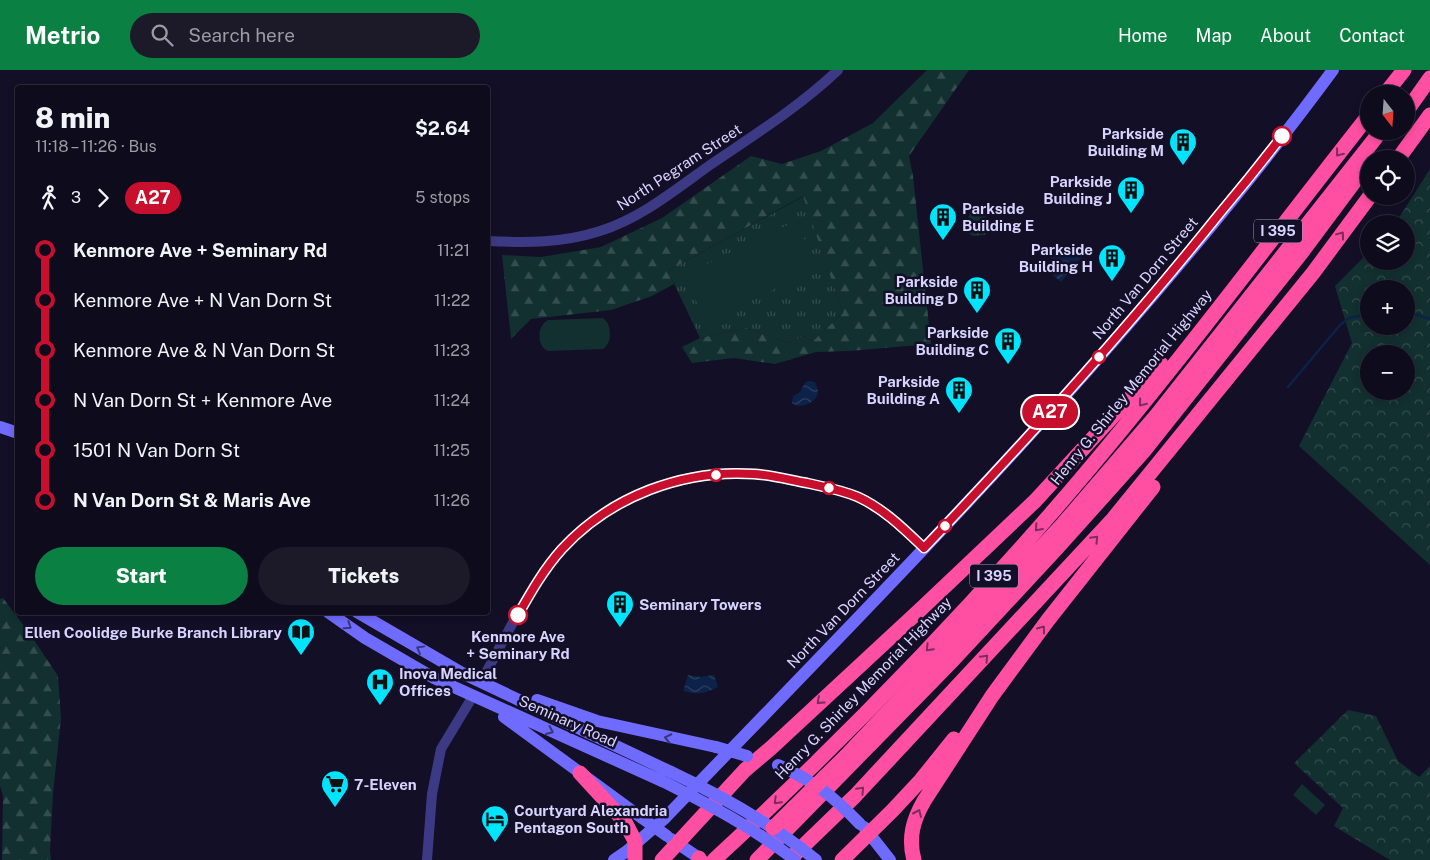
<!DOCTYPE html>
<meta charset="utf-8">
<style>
:root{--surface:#0e0b1c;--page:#1c1929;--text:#f1f3f6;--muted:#9b9ba3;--line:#2e2b3b;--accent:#0b8043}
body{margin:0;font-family:"Public Sans",sans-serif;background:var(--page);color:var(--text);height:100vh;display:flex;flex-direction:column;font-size:19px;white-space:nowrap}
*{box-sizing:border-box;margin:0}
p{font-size:16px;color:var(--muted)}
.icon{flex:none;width:28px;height:28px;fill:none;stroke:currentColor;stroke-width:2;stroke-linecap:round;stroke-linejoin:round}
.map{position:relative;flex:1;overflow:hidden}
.sheet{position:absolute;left:15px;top:15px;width:475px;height:530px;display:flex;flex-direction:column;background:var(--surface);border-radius:5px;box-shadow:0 2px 8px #0003,0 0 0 1px var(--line)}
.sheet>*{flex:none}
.badge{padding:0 10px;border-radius:16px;font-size:18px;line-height:32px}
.needle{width:32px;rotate:163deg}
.buttons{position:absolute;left:1360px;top:15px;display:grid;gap:10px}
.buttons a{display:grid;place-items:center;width:55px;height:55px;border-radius:50%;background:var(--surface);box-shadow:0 2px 8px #0003,0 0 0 1px var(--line);font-size:25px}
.map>.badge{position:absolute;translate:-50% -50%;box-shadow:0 0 0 2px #fff}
.legs{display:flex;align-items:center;gap:8px;height:55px;padding:0 20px;font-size:16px}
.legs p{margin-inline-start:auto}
.head{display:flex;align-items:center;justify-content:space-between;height:85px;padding:0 20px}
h1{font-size:28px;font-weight:800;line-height:38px}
.cta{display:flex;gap:10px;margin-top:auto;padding:10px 20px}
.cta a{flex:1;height:58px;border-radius:30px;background:var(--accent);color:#fff;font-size:20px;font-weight:800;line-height:58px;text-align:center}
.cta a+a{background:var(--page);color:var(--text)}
ul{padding:0 20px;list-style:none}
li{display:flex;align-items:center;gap:18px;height:50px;font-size:19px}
li i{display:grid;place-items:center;width:8px;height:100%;margin:0 6px;background:currentColor}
li i::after{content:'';width:12px;height:12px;margin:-6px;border:4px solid;border-radius:50%;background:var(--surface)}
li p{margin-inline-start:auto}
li:first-child i{background:linear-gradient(#0000 50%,currentColor 0)}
li:last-child i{background:linear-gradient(currentColor 50%,#0000 0)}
header{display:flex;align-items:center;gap:30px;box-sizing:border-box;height:70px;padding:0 25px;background:var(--accent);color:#fff}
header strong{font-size:24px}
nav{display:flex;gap:28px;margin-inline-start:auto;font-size:18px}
.search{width:350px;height:45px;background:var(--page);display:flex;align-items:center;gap:12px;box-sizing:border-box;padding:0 18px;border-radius:28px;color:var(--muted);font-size:19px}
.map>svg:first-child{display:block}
</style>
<header>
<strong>Metrio</strong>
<div class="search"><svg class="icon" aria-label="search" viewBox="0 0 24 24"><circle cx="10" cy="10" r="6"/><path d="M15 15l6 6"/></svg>Search here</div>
<nav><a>Home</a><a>Map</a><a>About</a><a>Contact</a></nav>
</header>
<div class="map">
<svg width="1430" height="790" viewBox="0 0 1430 790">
<defs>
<pattern id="grass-tufts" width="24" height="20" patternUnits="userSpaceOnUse" patternTransform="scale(1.25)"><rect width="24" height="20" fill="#12302f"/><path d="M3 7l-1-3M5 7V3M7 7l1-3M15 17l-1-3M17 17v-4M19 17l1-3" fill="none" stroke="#344d4e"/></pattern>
<pattern id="forest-firs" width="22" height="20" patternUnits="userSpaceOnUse" patternTransform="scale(1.25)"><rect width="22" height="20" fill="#12302f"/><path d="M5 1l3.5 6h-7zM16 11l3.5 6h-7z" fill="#344d4e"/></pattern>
<pattern id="park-crowns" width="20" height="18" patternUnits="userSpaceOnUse" patternTransform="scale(1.25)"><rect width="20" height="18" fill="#12302f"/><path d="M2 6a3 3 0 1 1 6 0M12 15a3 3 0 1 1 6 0" fill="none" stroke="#344d4e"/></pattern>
<pattern id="water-waves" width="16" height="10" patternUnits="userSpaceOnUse" patternTransform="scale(1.25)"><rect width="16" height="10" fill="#0c2248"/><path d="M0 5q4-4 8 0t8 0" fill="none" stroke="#2f4163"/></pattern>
</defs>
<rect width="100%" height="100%" fill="#130f26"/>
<path fill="url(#grass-tufts)" d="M804,126L843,243L813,271L803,266L790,273L746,258L700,268L668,201Z"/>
<path fill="url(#forest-firs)" d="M927,0H969L909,86L913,106L931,274L849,281L816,282L775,294L734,288L692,293L682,277L700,268L746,258L790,273L803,266L813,271L843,243L803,126L668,201L674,214L652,226L611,240L531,249L511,269L502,185L541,187L601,177L662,148L751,86L782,94L821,81L873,53Z
M3,528L30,564L58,606L61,648L53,724L50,781L51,790H2L3,726L0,716V529Z"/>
<path fill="url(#park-crowns)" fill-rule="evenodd" d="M1430,99V495L1299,376L1352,273L1335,216L1369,182V191H1406V154H1395ZM1369,219H1406V256H1369ZM1369,284H1406V321H1369Z
M983,143C988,149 989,158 985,165L973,166L967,162V149L970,144Z
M1348,640L1376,646L1398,691L1419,707L1430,696V790H1390L1334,756L1343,738L1294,693Z"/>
<path fill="#12302f" d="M796,151L818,198L706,252L684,205Z
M602,248C612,252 613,273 603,279L548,281C536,276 537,255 548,250Z
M1302,714L1325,735L1316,745L1293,725Z"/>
<path fill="url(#water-waves)" d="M1053,177L1064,186L1072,177L1083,186L1061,212L1048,201L1056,193L1047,184Z
M808,311L815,312C816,315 818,318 818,323C816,333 799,340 792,333L793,326L800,322L805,313Z
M688,605L700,607L714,605L718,617C704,624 698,625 683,621Z"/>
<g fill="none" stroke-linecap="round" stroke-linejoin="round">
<path stroke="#0c2248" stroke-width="2.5" d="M1406,241L1430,249
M1288,317L1340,255L1349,248L1369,244"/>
<path stroke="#3d3a85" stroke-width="10" d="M488,171C526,173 563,173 600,161C641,148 675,120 710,95C754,65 799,37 838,0
M483,608C507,565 529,516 562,479C605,431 672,403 737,403C761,403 785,408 808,414C825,417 843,420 859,427C884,440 904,459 924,478
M427,790L432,724L441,679L473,626"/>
<path stroke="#6f6bff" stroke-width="12" d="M0,357L18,363
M328,542L365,568L434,608L662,711
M357,542L462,603L671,702
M537,630L597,651L716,677
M504,647L642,748
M864,757L890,790
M671,769L702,790
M614,790L627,781L664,749C896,508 1134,270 1333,0"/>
<path stroke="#ff4fa3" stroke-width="15" d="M1385,24L1404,0
M1406,42L1430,8
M1398,89L1430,45
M952,574L1063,454L1156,346L1381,61
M580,703L625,752L628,758
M792,787L855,726L1113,449L1313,203L1370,126
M699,788L700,790
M662,790L745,700L771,678L921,539L1035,431L1161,294
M714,790C834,679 948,562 1055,439C1165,312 1265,177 1369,45
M757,790L953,590L1058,477L1143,382L1302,182L1369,92
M842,790L892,741L921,710L954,669
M914,790C908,768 913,750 924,731L992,626L1048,550L1153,417"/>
<path stroke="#6f6bff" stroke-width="12" d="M716,677L747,686
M778,695C814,711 833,726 860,754
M671,702C722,726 772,754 816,790
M662,711C708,734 754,758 795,790
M642,748L667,766"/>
<path stroke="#ff4fa3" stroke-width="15" d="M628,758L635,771V790
M773,758L849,683L952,574"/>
</g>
<defs><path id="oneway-chevron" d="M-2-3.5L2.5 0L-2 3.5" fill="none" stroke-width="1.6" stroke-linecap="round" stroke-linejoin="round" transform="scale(1.25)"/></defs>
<g stroke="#7d2c5e">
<use href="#oneway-chevron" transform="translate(1339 83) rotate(128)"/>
<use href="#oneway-chevron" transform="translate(1341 165) rotate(-53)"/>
<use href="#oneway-chevron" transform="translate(1142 333) rotate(129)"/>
<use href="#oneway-chevron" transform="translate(1038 458) rotate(132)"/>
<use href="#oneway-chevron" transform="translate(1095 469) rotate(-47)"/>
<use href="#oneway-chevron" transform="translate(1042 559) rotate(-54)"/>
<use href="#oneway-chevron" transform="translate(929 578) rotate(134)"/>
<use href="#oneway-chevron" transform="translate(985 588) rotate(-47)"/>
<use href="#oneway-chevron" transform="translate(820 631) rotate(138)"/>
<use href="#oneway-chevron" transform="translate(861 720) rotate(-46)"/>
<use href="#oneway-chevron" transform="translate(777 731) rotate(135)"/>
<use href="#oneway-chevron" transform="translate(918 743) rotate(-66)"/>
</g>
<g stroke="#38347d">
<use href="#oneway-chevron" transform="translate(348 556) rotate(34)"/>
<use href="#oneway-chevron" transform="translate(420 579) rotate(-151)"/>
<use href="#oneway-chevron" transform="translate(550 661) rotate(24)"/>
<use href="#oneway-chevron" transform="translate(668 668) rotate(-168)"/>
</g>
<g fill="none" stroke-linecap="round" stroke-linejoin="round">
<g stroke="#fff" stroke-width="11">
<path id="line-1" d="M518,545C531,522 544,499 562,479C611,426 683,399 754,404C772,405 790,410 807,413C824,417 842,420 858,427C884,439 904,459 924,478C1027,370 1127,259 1220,143C1241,118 1262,92 1282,66"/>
</g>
<use href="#line-1" stroke="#c8102e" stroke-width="8"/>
</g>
<defs>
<g id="building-pin" transform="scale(1.4375)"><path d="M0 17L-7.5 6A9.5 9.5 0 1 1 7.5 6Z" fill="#00e5ff" stroke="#130f26"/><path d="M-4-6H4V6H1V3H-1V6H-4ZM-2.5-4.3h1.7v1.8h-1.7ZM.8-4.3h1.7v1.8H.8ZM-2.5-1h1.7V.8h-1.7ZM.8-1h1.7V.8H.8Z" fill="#111"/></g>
<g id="library-pin" transform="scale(1.4375)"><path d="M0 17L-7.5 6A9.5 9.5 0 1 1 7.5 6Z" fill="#00e5ff" stroke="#130f26"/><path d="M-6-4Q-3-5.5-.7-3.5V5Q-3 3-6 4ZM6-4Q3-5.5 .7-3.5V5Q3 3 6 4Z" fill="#111"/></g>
<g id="hospital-pin" transform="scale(1.4375)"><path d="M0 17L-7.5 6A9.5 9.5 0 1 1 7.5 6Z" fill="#00e5ff" stroke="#130f26"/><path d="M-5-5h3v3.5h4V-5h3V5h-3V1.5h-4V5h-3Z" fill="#111"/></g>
<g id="supermarket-pin" transform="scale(1.4375)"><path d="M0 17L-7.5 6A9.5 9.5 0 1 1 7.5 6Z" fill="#00e5ff" stroke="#130f26"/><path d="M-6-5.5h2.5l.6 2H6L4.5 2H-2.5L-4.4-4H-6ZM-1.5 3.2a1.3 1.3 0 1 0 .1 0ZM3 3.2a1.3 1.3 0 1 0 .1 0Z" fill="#111"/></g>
<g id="hotel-pin" transform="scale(1.4375)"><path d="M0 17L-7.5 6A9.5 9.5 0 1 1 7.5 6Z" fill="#00e5ff" stroke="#130f26"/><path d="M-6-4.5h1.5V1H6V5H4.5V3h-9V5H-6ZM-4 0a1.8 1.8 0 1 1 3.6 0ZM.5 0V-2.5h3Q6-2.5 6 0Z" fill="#111"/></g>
</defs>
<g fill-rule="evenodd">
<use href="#building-pin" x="1183" y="72"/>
<use href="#building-pin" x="1131" y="120"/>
<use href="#building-pin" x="943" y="147"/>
<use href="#building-pin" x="1112" y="188"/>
<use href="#building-pin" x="977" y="220"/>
<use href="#building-pin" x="1008" y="271"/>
<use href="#building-pin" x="959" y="320"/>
<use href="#building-pin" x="620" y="534"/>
<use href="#library-pin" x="301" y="562"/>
<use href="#hospital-pin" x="380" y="612"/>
<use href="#supermarket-pin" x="335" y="714"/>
<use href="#hotel-pin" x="495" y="749"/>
</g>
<g fill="#fff" stroke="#c8102e" stroke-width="2.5">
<circle cx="1282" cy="66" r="9"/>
<circle cx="1099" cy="287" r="6"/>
<circle cx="716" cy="405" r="6"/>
<circle cx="829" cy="418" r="6"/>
<circle cx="945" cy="456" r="6"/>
<circle cx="518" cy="545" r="9"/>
</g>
<g text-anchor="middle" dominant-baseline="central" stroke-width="5" stroke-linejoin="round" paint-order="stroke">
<g fill="#130f26" stroke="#9e99be" stroke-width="1">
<rect x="1254" y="149.5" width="48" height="23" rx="4"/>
<rect x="970" y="494.5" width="48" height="23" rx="4"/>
</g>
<g font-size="14" font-weight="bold" fill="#d9d4ff">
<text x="1278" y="161">I 395</text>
<text x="994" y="506">I 395</text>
</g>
<g font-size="15" font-weight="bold" fill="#d9d4ff" stroke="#130f26" text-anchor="end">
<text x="1164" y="63">Parkside<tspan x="1164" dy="17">Building M</tspan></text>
<text x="1112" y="111">Parkside<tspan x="1112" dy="17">Building J</tspan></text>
<text x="962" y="138" text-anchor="start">Parkside<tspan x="962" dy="17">Building E</tspan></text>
<text x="1093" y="179">Parkside<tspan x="1093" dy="17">Building H</tspan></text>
<text x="958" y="211">Parkside<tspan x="958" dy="17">Building D</tspan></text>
<text x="989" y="262">Parkside<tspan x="989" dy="17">Building C</tspan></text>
<text x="940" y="311">Parkside<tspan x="940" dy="17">Building A</tspan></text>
<text x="639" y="534" text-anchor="start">Seminary Towers</text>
<text x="282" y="562">Ellen Coolidge Burke Branch Library</text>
<text x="399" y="603" text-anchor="start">Inova Medical<tspan x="399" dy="17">Offices</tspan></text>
<text x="354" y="714" text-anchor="start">7-Eleven</text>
<text x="514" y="740" text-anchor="start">Courtyard Alexandria<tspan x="514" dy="17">Pentagon South</tspan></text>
</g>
<g font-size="15" fill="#d9d4ff" stroke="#130f26">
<text transform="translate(679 97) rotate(-33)">North Pegram Street</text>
<text transform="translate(1145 208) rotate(-50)">North Van Dorn Street</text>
<text transform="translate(1131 317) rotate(-51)">Henry G. Shirley Memorial Highway</text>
<text transform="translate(843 540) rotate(-46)">North Van Dorn Street</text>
<text transform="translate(863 618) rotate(-46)">Henry G. Shirley Memorial Highway</text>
<text transform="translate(568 651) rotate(24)">Seminary Road</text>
</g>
<g font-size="15" font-weight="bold" fill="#d9d4ff" stroke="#130f26">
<text x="518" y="566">Kenmore Ave<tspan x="518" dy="17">+ Seminary Rd</tspan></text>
</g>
</g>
</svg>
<div class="buttons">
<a><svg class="needle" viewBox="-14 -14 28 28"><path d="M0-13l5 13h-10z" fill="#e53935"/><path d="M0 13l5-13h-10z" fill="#9b9ba3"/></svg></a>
<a><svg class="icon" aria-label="locate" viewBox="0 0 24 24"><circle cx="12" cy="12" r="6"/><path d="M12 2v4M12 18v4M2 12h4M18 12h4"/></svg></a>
<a><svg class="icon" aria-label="layers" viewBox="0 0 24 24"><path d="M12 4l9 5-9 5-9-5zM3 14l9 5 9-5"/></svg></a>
<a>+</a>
<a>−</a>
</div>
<b class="badge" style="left:1050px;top:342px;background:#c8102e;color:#fff">A27</b>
<section class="sheet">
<div class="head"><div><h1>8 min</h1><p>11:18 – 11:26 · Bus</p></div><b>$2.64</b></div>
<div class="legs"><svg class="icon" aria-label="walk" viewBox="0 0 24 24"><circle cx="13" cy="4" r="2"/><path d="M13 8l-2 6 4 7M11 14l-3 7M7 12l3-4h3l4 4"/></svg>3<svg class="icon" aria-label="forward" viewBox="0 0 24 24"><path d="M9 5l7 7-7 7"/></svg><b class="badge" style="background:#c8102e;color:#fff">A27</b><p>5 stops</p></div>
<ul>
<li><i style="color:#c8102e"></i><b>Kenmore Ave + Seminary Rd</b><p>11:21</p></li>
<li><i style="color:#c8102e"></i><span>Kenmore Ave + N Van Dorn St</span><p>11:22</p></li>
<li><i style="color:#c8102e"></i><span>Kenmore Ave &amp; N Van Dorn St</span><p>11:23</p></li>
<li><i style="color:#c8102e"></i><span>N Van Dorn St + Kenmore Ave</span><p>11:24</p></li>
<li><i style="color:#c8102e"></i><span>1501 N Van Dorn St</span><p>11:25</p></li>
<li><i style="color:#c8102e"></i><b>N Van Dorn St &amp; Maris Ave</b><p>11:26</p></li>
</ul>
<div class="cta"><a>Start</a><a>Tickets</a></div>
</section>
</div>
